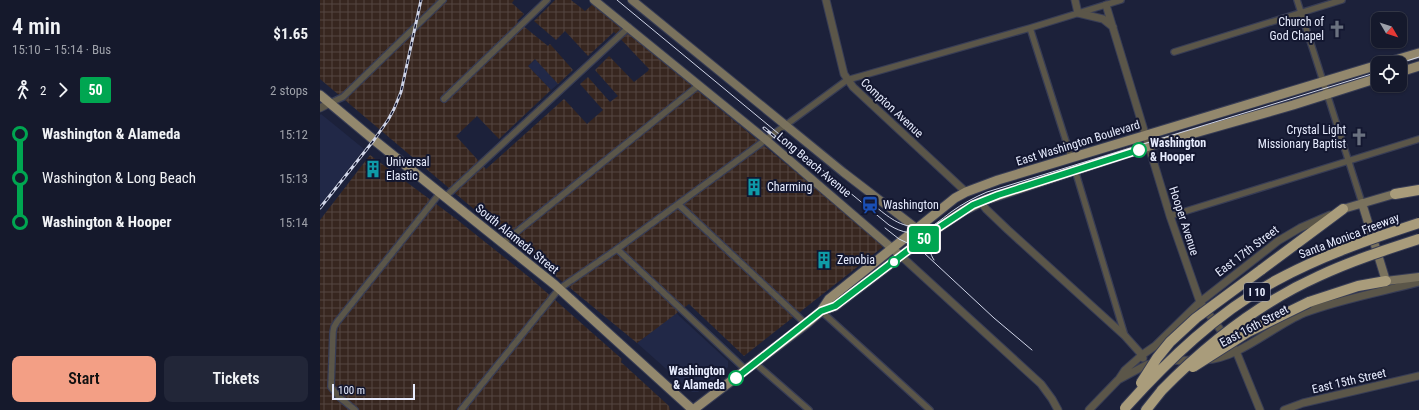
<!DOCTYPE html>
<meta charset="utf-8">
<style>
:root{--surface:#15192c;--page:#222638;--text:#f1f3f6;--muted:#9da0a9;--line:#343848;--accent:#f39f85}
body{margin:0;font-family:"Roboto Condensed",sans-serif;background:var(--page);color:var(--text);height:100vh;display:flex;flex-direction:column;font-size:15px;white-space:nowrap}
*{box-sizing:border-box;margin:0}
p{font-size:13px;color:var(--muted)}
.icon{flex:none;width:22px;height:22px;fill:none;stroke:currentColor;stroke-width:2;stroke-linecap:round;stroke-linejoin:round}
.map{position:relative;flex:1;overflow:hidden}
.drawer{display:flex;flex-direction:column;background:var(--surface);width:320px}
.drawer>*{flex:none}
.badge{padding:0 8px;border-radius:3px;font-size:14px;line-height:26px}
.needle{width:26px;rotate:129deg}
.fabs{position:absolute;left:1051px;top:12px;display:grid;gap:8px}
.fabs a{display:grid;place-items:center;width:36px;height:36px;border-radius:8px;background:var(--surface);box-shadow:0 1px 3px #0004,0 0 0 1px var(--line);font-size:20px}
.scale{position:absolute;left:12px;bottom:10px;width:83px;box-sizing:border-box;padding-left:4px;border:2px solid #e7ecfe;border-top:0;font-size:11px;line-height:14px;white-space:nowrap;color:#e7ecfe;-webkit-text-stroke:3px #131730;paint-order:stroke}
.map>.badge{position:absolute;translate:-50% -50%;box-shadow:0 0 0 2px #fff}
.legs{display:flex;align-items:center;gap:6px;height:44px;padding:0 12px;font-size:13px}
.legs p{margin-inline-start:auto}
.overview{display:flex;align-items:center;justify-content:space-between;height:68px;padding:0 12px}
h1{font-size:22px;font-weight:600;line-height:30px}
.button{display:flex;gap:8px;margin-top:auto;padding:8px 12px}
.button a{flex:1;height:46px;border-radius:8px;background:var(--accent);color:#111;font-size:16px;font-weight:600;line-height:46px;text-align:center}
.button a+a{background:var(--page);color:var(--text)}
ul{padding:0 12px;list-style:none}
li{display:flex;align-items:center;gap:14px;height:44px;font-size:15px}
li i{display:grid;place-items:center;width:6px;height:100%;margin:0 5px;background:currentColor}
li i::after{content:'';width:10px;height:10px;margin:-5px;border:3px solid;border-radius:50%;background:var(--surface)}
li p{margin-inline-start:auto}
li:first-child i{background:linear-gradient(#0000 50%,currentColor 0)}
li:last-child i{background:linear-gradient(currentColor 50%,#0000 0)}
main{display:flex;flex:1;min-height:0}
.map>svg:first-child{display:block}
</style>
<main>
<section class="drawer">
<div class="overview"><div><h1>4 min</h1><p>15:10 – 15:14 · Bus</p></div><b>$1.65</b></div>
<div class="legs"><svg class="icon" aria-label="walk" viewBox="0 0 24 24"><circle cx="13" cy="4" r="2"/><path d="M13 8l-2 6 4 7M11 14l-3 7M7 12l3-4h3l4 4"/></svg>2<svg class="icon" aria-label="forward" viewBox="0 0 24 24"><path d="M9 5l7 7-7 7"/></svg><b class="badge" style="background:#00a651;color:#fff">50</b><p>2 stops</p></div>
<ul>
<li><i style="color:#00a651"></i><b>Washington &amp; Alameda</b><p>15:12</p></li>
<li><i style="color:#00a651"></i><span>Washington &amp; Long Beach</span><p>15:13</p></li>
<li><i style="color:#00a651"></i><b>Washington &amp; Hooper</b><p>15:14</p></li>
</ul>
<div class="button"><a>Start</a><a>Tickets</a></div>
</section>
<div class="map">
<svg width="1099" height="410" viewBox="0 0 1099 410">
<defs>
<pattern id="industrial-grid" width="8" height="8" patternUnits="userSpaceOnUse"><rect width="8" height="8" fill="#37261f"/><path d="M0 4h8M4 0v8" fill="none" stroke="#544641"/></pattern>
</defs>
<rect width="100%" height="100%" fill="#1c213a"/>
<path fill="#212847" d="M216,59L238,84L231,90L208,66Z
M1,114L44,149L0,205V115Z
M356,313L408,361V367L403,372L378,392H372L317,343Z"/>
<path fill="url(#industrial-grid)" d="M0,0H194L192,3L204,14L197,21L228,46L230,44L253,70L238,84L215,59L208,66L231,90L179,139L157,116L136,136L166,169L244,99L267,124L283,110L260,84L268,77L290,102L298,96L275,70L289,56L314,82L328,71L329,69L294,32L268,56L245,31L236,40L214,21L235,0H251L265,11L273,4L564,245V246L424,356L369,304L317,343L149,205L0,79Z
M50,155L135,218L209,277L302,359L301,362L349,406L350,410H0V220Z"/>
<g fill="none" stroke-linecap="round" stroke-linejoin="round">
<g stroke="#383d55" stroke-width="8">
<path id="minor" d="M977,0L1042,203
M710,28L751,157
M854,52L1022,0
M124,99L227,0
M10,103L23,97L123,0
M755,170L805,336
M125,197L309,27
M358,204L486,324
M850,216L1099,139
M183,243L379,85
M297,249L426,370
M501,311L610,410
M435,363L489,410
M35,410L19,397L11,387L13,332L14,327L17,322L120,193
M141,410L239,289L297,249L527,80L710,28L801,0"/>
</g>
<g stroke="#383d55" stroke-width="9">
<path id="tertiary" d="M506,0L524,74L533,87L646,192
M755,0L758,13L783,19L793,27
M786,5L850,216L880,302L916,351L940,410
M0,108L10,103
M661,202L666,209L688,230L805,336L822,355L823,358
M581,256L721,384L732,399L738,410
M885,360C918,359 953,326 984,313C1021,299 1061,292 1099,282
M799,379L805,370L822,355L835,346L880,302L958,241L980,228L1010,215
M769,410L798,380L826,365L841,361L874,360
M964,410L983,403L1099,376"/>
</g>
<g stroke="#383d55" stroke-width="10">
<path id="secondary" d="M274,0L445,139L581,256
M312,0L523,172L596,228
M1042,203L1066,281L1099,277
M1023,209L1081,192"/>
</g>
<g stroke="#383d55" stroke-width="11">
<path id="primary" d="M1065,63L1099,53
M1080,72L1099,66
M0,95L54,140L235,285L373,410
M501,311L515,306L615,230L645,210L665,200L829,146L973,105L1058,78
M373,410L486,324L501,311L509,299L635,198L646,192L678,180L1058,65"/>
</g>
<g stroke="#383d55" stroke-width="12">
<path id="motorway" d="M1075,194L1099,190
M941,270L1023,209
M989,302L1038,286L1066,281
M826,410L842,390"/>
</g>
<use href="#minor" stroke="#5b5649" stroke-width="5.5"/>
<use href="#tertiary" stroke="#5b5649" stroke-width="7"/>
<use href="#secondary" stroke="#7a725d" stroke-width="8"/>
<use href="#primary" stroke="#93886d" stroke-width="9"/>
<use href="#motorway" stroke="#a99c7b" stroke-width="10"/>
<path stroke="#d0d5e8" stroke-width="1" d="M297,0L569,225C597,242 610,228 631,212C642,204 655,197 667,192L1058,72
M1080,63L1099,57
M556,207C571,219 583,229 602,226
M565,228L579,239L598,248L603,252L674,318L712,350
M614,260C606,248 609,236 619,226"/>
<g stroke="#d0d5e8" stroke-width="3">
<path id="rail" d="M444,128L460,141
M0,208L54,140L68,120L74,109L81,92L101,0"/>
</g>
<use href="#rail" stroke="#131730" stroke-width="1.5" stroke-dasharray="4.5" stroke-linecap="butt"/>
<g stroke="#383d55" stroke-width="12" stroke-linecap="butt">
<path id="motorway-bridge" d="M873,367L928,332L989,302
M821,383L837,358L850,342L876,318L941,270
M842,390C888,343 939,303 999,276C1031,261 1065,250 1099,239
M805,408C849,359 897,313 955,281C1001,256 1050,239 1099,223"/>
</g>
<use href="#motorway-bridge" stroke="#a99c7b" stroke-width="10"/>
</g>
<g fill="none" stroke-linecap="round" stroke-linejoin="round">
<g stroke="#fff" stroke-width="9">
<path id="line-1" d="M416,378L501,311L515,306L615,230L653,205L678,195L819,150"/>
</g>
<use href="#line-1" stroke="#00a651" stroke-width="6"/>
</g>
<defs>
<g id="church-bare" transform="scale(1.38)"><path d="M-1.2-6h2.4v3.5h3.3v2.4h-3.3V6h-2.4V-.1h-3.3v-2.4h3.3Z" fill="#6b7280" stroke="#131730" stroke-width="2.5" paint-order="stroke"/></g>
<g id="building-bare" transform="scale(1.38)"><path d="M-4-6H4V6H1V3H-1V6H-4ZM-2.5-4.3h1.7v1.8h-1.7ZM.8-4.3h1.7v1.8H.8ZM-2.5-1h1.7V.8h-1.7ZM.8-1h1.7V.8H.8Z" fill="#0f9aa8" stroke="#131730" stroke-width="2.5" paint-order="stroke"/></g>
<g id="station-bare" transform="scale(1.38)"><path d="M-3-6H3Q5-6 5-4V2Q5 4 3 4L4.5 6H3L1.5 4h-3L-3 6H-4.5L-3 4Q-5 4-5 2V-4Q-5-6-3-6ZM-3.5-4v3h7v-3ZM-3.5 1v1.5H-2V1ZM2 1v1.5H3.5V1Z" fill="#1a4fb4" stroke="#131730" stroke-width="2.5" paint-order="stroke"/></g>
</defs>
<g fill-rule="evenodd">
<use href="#church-bare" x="1017" y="29"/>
<use href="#church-bare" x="1039" y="137"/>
<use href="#building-bare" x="53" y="169"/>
<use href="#building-bare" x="434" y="187"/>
<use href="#station-bare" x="550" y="205"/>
<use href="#building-bare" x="504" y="260"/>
</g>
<g fill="#fff" stroke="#00a651" stroke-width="2">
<circle cx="819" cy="150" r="7"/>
<circle cx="574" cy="262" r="5"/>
<circle cx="416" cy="378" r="7"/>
</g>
<g text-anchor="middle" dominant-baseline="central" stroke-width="4" stroke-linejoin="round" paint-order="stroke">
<rect fill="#131730" stroke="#a7acc0" stroke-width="1" x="924" y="283" width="26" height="18" rx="3"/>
<g font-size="11" font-weight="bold" fill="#e7ecfe">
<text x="937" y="292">I 10</text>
</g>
<g font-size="12" fill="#e7ecfe" stroke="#131730" text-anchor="start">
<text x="1004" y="22" text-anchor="end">Church of<tspan x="1004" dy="14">God Chapel</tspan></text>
<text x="1026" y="130" text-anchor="end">Crystal Light<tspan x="1026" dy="14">Missionary Baptist</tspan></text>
<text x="66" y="162">Universal<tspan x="66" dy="14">Elastic</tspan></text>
<text x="447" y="187">Charming</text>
<text x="563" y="205">Washington</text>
<text x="517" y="260">Zenobia</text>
</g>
<g font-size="12" fill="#e7ecfe" stroke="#131730">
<text transform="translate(572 108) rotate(43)">Compton Avenue</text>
<text transform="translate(758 143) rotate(-17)">East Washington Boulevard</text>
<text transform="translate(494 165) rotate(40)">Long Beach Avenue</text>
<text transform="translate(864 221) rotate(72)">Hooper Avenue</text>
<text transform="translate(1029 236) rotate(-21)">Santa Monica Freeway</text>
<text transform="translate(197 239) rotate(39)">South Alameda Street</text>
<text transform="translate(927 251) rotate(-37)">East 17th Street</text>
<text transform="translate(934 326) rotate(-28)">East 16th Street</text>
<text transform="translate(1029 381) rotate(-13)">East 15th Street</text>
</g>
<g font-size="12" font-weight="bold" fill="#e7ecfe" stroke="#131730" text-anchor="start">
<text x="830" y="143">Washington<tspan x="830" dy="14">&amp; Hooper</tspan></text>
<text x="405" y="371" text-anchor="end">Washington<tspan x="405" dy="14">&amp; Alameda</tspan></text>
</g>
</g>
</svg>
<div class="fabs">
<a><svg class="needle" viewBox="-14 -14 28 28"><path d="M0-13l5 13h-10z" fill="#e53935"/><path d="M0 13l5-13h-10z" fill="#9da0a9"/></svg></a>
<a><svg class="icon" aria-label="locate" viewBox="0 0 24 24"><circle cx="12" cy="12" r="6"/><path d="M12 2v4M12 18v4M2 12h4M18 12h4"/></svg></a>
</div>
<div class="scale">100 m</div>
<b class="badge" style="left:604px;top:239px;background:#00a651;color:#fff">50</b>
</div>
</main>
